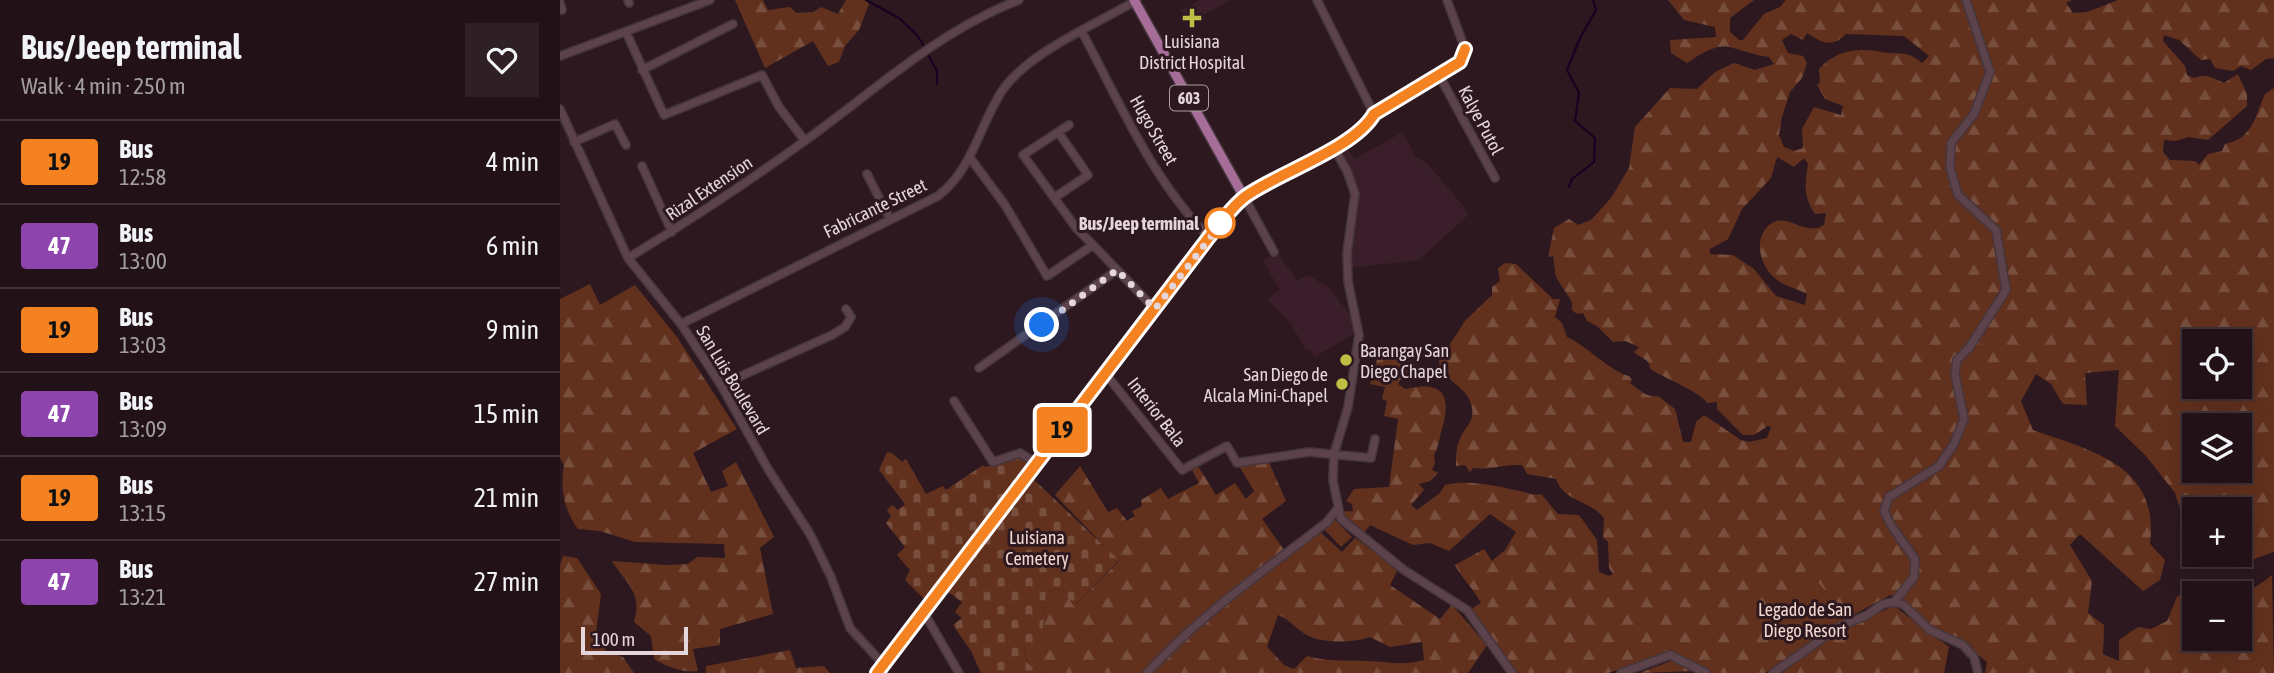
<!DOCTYPE html>
<meta charset="utf-8">
<style>
:root{--surface:#221218;--page:#2e2025;--text:#f1f3f6;--muted:#a29ea2;--line:#3f3237}
body{margin:0;font-family:"Asap Condensed",sans-serif;background:var(--page);color:var(--text);height:100vh;display:flex;flex-direction:column;font-size:26px;white-space:nowrap}
*{box-sizing:border-box;margin:0}
p{font-size:23px;color:var(--muted)}
.icon{flex:none;width:38px;height:38px;fill:none;stroke:currentColor;stroke-width:2;stroke-linecap:round;stroke-linejoin:round}
.map{position:relative;flex:1;overflow:hidden}
.drawer{display:flex;flex-direction:column;background:var(--surface);width:560px}
.drawer>*{flex:none}
.badge{padding:0 14px;border-radius:5px;font-size:24px;line-height:46px}
.tools{position:absolute;left:1622px;top:329px;display:grid;gap:14px}
.tools a{display:grid;place-items:center;width:70px;height:70px;border-radius:0px;background:var(--surface);box-shadow:0 7px 28px #0002,0 0 0 2px var(--line);font-size:35px}
.scale{position:absolute;left:21px;bottom:18px;width:107px;box-sizing:border-box;padding-left:7px;border:4px solid #e5d6db;border-top:0;font-size:19px;line-height:24px;white-space:nowrap;color:#e5d6db;-webkit-text-stroke:5px #2d1820;paint-order:stroke}
.you{position:absolute;width:35px;height:35px;margin:-18px;border:5px solid #fff;border-radius:50%;background:#1a73e8;box-shadow:0 0 0 10px #1a73e833}
.map>.badge{position:absolute;translate:-50% -50%;box-shadow:0 0 0 4px #fff}
.round{display:grid;place-items:center;flex:none;width:74px;height:74px;border-radius:0px;background:var(--page)}
.overview{display:flex;align-items:center;justify-content:space-between;height:119px;padding:0 21px}
h1{font-size:33px;font-weight:700;line-height:52px}
ul{padding:0;list-style:none}
li{display:flex;align-items:center;gap:21px;height:84px;padding:0 21px;border-top:2px solid var(--line)}
li div{flex:1}
li b{display:block;font-size:26px}
li em{font-style:normal}
li .badge{min-width:77px;font-weight:700;text-align:center}
main{display:flex;flex:1;min-height:0}
.map>svg:first-child{display:block}
</style>
<main>
<section class="drawer">
<div class="overview"><div><h1>Bus/Jeep terminal</h1><p>Walk · 4 min · 250 m</p></div><a class="round"><svg class="icon" aria-label="heart" viewBox="0 0 24 24"><path d="M12 20l-8-8c-3-5 5-10 8-4 3-6 11-1 8 4z"/></svg></a></div>
<ul>
<li><span class="badge" style="background:#f58220;color:#111">19</span><div><b>Bus</b><p>12:58</p></div><em>4 min</em></li>
<li><span class="badge" style="background:#8e44ad;color:#fff">47</span><div><b>Bus</b><p>13:00</p></div><em>6 min</em></li>
<li><span class="badge" style="background:#f58220;color:#111">19</span><div><b>Bus</b><p>13:03</p></div><em>9 min</em></li>
<li><span class="badge" style="background:#8e44ad;color:#fff">47</span><div><b>Bus</b><p>13:09</p></div><em>15 min</em></li>
<li><span class="badge" style="background:#f58220;color:#111">19</span><div><b>Bus</b><p>13:15</p></div><em>21 min</em></li>
<li><span class="badge" style="background:#8e44ad;color:#fff">47</span><div><b>Bus</b><p>13:21</p></div><em>27 min</em></li>
</ul>
</section>
<div class="map">
<svg width="1714" height="673" viewBox="0 0 1714 673">
<defs>
<pattern id="forest-firs" width="22" height="20" patternUnits="userSpaceOnUse" patternTransform="scale(1.75)"><rect width="22" height="20" fill="#62311d"/><path d="M5 1l3.5 6h-7zM16 11l3.5 6h-7z" fill="#784e3d"/></pattern>
<pattern id="cemetery-stones" width="16" height="16" patternUnits="userSpaceOnUse" patternTransform="scale(1.75)"><rect width="16" height="16" fill="#62311d"/><path d="M2 7V4a2 2 0 0 1 4 0v3zM10 15v-3a2 2 0 0 1 4 0v3z" fill="#784e3d"/></pattern>
</defs>
<rect width="100%" height="100%" fill="#2d1820"/>
<path fill="#3a1f2a" d="M639,0H670L628,24L620,11Z
M843,132L855,156L867,163L904,207L908,215L859,260L789,268V248L797,195L775,149L785,145L794,159Z
M717,252L737,281L747,275L769,287L789,314L794,334L755,357L751,350H746L731,324L707,299L720,290L703,261Z"/>
<path fill="url(#forest-firs)" fill-rule="evenodd" d="M175,0H203L208,10L230,7L236,13L253,12L261,7L278,14L286,0H306L309,4L299,30L285,46L279,62L268,66L253,41L205,68Z
M1108,0H1194L1170,18V32L1179,40H1183L1204,14L1220,7L1226,0H1512L1506,3L1513,13L1527,12L1558,0H1714V58L1706,59L1691,70L1681,66L1673,71L1655,68L1650,59L1641,60L1619,40L1604,35L1603,41L1625,66L1627,75L1634,78C1646,73 1653,78 1664,83L1678,74L1687,94V106L1648,140L1629,137L1615,141L1604,140L1603,152L1610,160L1635,161L1639,165L1648,154L1662,151L1665,144C1693,139 1695,116 1705,94L1714,88V552C1689,560 1660,576 1638,555H1680V509H1634V551L1633,549L1615,493L1586,456L1555,426L1559,370L1525,373L1527,405L1503,404L1491,384L1476,374L1461,401L1473,430C1532,451 1600,465 1590,544L1605,560L1600,580L1583,591L1520,534L1510,545L1532,581L1528,613L1544,625L1543,654L1559,661V640L1578,627L1591,629L1607,621L1617,597L1636,584C1672,597 1682,599 1712,575L1714,673H1425L1427,662C1409,646 1390,638 1371,625C1357,615 1347,601 1330,595L1286,619L1248,569L1238,594L1228,660L1205,673H1151L1109,653L1048,673H958L909,610L921,603C912,586 902,579 895,565L924,549L932,561L945,550L956,532L930,514L889,551L870,543L853,545L810,525L802,536L783,519L781,512L793,511L792,504L786,501L794,489L829,487L838,419L824,416L827,401L822,399L825,387L810,384L818,356L852,361L849,374L843,376L838,384L845,389C883,380 892,395 882,429C879,440 879,445 874,455L875,463L872,470L878,473L870,481L859,484L864,490L851,505L857,510L880,493L885,485C911,479 940,487 964,492C972,494 974,496 981,494L998,514L1019,515L1037,540L1039,572L1049,576L1053,574L1049,568L1048,542L1043,537L1044,518C1030,500 1004,502 996,479L967,474L962,465C944,464 931,470 913,468L910,472L905,465L896,466C896,457 896,447 900,439C906,424 916,423 911,404C907,386 881,380 879,361L905,321L932,295V287L940,281L938,268L945,263L956,264L993,299H1000L995,317L1002,323L1007,337C1024,344 1051,372 1069,376L1072,380L1070,383C1078,389 1089,399 1098,396L1115,409L1123,442H1131L1136,422L1144,415L1181,440L1189,442L1207,438L1211,427L1208,426L1194,435H1183L1157,409V402L1147,403C1142,393 1103,377 1092,370C1089,368 1090,364 1087,361C1085,359 1077,355 1074,352L1079,347L1065,341L1053,342L1037,326L1027,321L1023,313L1017,314L1012,310V302L996,277L993,256L988,257L994,228L1009,219L1018,225L1031,220L1051,198L1069,168L1075,127L1110,88L1137,89L1155,72L1174,63L1195,70L1214,64L1209,57C1166,51 1170,34 1127,63L1111,53L1110,40L1156,37L1155,27L1124,20ZM1247,33C1262,43 1272,48 1286,34L1344,36L1369,56L1362,63C1348,50 1338,55 1321,52C1300,48 1277,49 1259,69L1260,82L1257,85L1265,99L1283,106L1281,115L1254,107L1242,129L1243,148L1234,151L1224,147L1219,135L1222,117L1230,92L1242,78L1247,63L1243,56L1228,53L1222,40L1231,34L1243,40ZM1217,157L1234,167L1244,158L1248,164C1245,185 1243,196 1255,214L1266,213L1264,225C1246,237 1228,213 1212,223C1191,237 1200,267 1217,280C1225,286 1238,289 1247,294L1245,305L1216,296L1194,269L1173,255L1150,254V249L1168,239L1182,209L1211,178ZM1634,341H1680V387H1634ZM1634,425H1680V471H1634ZM1634,593H1680V639H1634Z
M30,284L40,305L75,285L117,337L177,429L133,453L151,492L168,486L162,471L176,462L214,537L200,548L213,614L160,629V645L133,649L138,671C124,673 106,667 94,659L91,636L74,622C83,592 66,584 52,561L106,565L128,564L137,557L165,558L164,544L75,542L40,531L18,529C4,510 0,489 4,465L0,458V299Z
M708,460L726,501L702,519L727,554L759,531L782,552L795,538L838,569L830,585L880,619L892,605L927,645L908,673H481L467,664L464,646L482,643L486,592L502,589L514,606L559,561L495,495L520,466L548,512L557,508L567,521L575,516L572,511L582,506L581,500L601,488L608,499L639,483L632,470L638,466L656,495L675,483L686,499L694,491L678,464ZM718,615C729,619 734,627 745,634C761,644 793,643 810,637L830,647L862,642L864,660C844,666 828,662 808,661C786,660 769,662 747,656L734,669L724,665L707,647Z
M3,556L17,558L41,594L36,633L46,651L63,657L74,673H0V565Z
M1334,606L1389,647L1384,673H1222L1282,628Z
M230,650L236,668L264,666L270,673H146V666Z
M1114,660L1133,671L1079,673Z"/>
<path fill="url(#cemetery-stones)" d="M327,452L332,453L342,462L346,459L366,494L383,486L386,490L423,465L426,467L459,455L471,464L367,602L345,580L350,570L337,555L345,547L326,523L331,516L327,510L332,505L338,510L345,504L319,470Z
M471,477L559,560L514,606L502,589L486,592L482,644L464,647L467,663L481,673H421L411,651L393,625L402,618L395,612L402,602L388,592Z"/>
<path fill="#62311d" d="M774,519L792,537L781,547L764,529Z
M1248,569L1286,619L1228,660L1202,623L1238,594L1230,583Z"/>
<g fill="none" stroke-linecap="round" stroke-linejoin="round">
<path stroke="#150122" stroke-width="2" d="M306,0L339,18L357,35L365,48
M367,53L377,71V84
M1009,187L1012,179L1034,162L1035,138L1015,121L1019,93L1007,70L1020,38L1036,10L1033,0"/>
<g stroke="#46363c" stroke-width="10">
<path id="minor" d="M68,0L69,3
M757,0L814,114
M0,3L2,10
M66,32L104,115L202,75L219,107L245,141
M522,32C559,101 592,180 649,237
M0,56L150,0
M82,70L173,24
M880,77L935,178
M0,109L68,258L121,324L161,385L208,469L250,534L271,577L290,628L323,664
M509,125L463,155L517,229L533,245
M14,142L55,124L66,145
M774,148L787,171L795,194L787,253L788,281L799,335L788,407L774,454L773,481L781,519L844,570L907,610L952,673
M411,159L445,205L487,276L533,245L595,309
M82,166L112,232
M307,174L330,219
M494,198L528,175L498,132
M714,252L684,197C715,180 799,143 814,114L900,62L905,49L887,0
M68,258C129,221 188,182 246,140C314,91 380,30 459,0
M121,324L378,196C413,169 419,126 442,91C468,52 537,24 577,0
M419,368L557,270
M545,373L622,470L667,446L677,463L749,452L811,458L815,439
M161,385L272,335L285,327L291,317L286,309
M394,401L433,462L460,453L477,464
M1334,602L1354,577L1355,559L1332,527L1324,511L1329,497L1379,466L1394,444L1404,419L1395,374L1397,360L1409,348L1446,290L1436,230L1398,195L1390,168L1391,143L1414,114L1430,72L1406,0
M363,611L399,673
M587,673C640,615 705,570 767,522L778,508
M1061,673L1110,655L1146,673
M1213,673L1279,627L1307,615L1323,604L1334,602L1344,605L1370,630L1403,645L1414,657L1418,673"/>
</g>
<g stroke="#46363c" stroke-width="12">
<path id="major" d="M317,673L649,237L684,197L574,0"/>
</g>
<use href="#minor" stroke="#5b424b" stroke-width="7"/>
<use href="#major" stroke="#a66d98" stroke-width="9"/>
</g>
<g fill="none" stroke-linecap="round" stroke-linejoin="round">
<g stroke="#fff" stroke-width="16">
<path id="line" d="M317,673L649,237C660,224 672,206 686,196C718,173 795,148 814,114L900,62L905,49"/>
</g>
<use href="#line" stroke="#f58220" stroke-width="10"/>
<path stroke="#e5d6db" stroke-width="7" stroke-dasharray="0 12.6" d="M482,325L557,270L595,309L666,217L660,223"/>
</g>
<g fill="#bcbf43" stroke="#2d1820" stroke-width="2.5">
<path d="M628.5 7.5h7v7h7v7h-7v7h-7v-7h-7v-7h7z"/>
<circle cx="786" cy="360" r="7"/>
<circle cx="782" cy="384" r="7"/>
</g>
<circle fill="#fff" stroke="#f58220" stroke-width="3.5" cx="660" cy="223" r="14"/>
<g text-anchor="middle" dominant-baseline="central" stroke-width="6" stroke-linejoin="round" paint-order="stroke">
<rect fill="#2d1820" stroke="#ae9da3" stroke-width="2" x="610" y="85.5" width="38" height="25" rx="5"/>
<g font-size="16" font-weight="bold" fill="#e5d6db">
<text x="629" y="98">603</text>
</g>
<g font-size="18" fill="#e5d6db" stroke="#2d1820">
<text x="632" y="41">Luisiana<tspan x="632" dy="21">District Hospital</tspan></text>
<text x="800" y="350" text-anchor="start">Barangay San<tspan x="800" dy="21">Diego Chapel</tspan></text>
<text x="768" y="374" text-anchor="end">San Diego de<tspan x="768" dy="21">Alcala Mini-Chapel</tspan></text>
</g>
<g font-size="18" fill="#e5d6db" stroke="#2d1820">
<text transform="translate(921 120) rotate(62)">Kalye Putol</text>
<text transform="translate(594 130) rotate(60)">Hugo Street</text>
<text transform="translate(149 188) rotate(-34)">Rizal Extension</text>
<text transform="translate(315 208) rotate(-26)">Fabricante Street</text>
<text transform="translate(173 380) rotate(59)">San Luis Boulevard</text>
<text transform="translate(597 412) rotate(52)">Interior Bala</text>
</g>
<g font-size="18" font-weight="bold" fill="#e5d6db" stroke="#2d1820" text-anchor="end">
<text x="639" y="223">Bus/Jeep terminal</text>
</g>
<g font-size="18" fill="#f1d8cf" stroke="#2d1820">
<text x="477" y="537">Luisiana<tspan x="477" dy="21">Cemetery</tspan></text>
<text x="1245" y="609">Legado de San<tspan x="1245" dy="21">Diego Resort</tspan></text>
</g>
</g>
</svg>
<div class="tools">
<a><svg class="icon" aria-label="locate" viewBox="0 0 24 24"><circle cx="12" cy="12" r="6"/><path d="M12 2v4M12 18v4M2 12h4M18 12h4"/></svg></a>
<a><svg class="icon" aria-label="layers" viewBox="0 0 24 24"><path d="M12 4l9 5-9 5-9-5zM3 14l9 5 9-5"/></svg></a>
<a>+</a>
<a>−</a>
</div>
<div class="scale">100 m</div>
<div class="you" style="left:482px;top:325px"></div>
<b class="badge" style="left:502px;top:430px;background:#f58220;color:#111">19</b>
</div>
</main>
